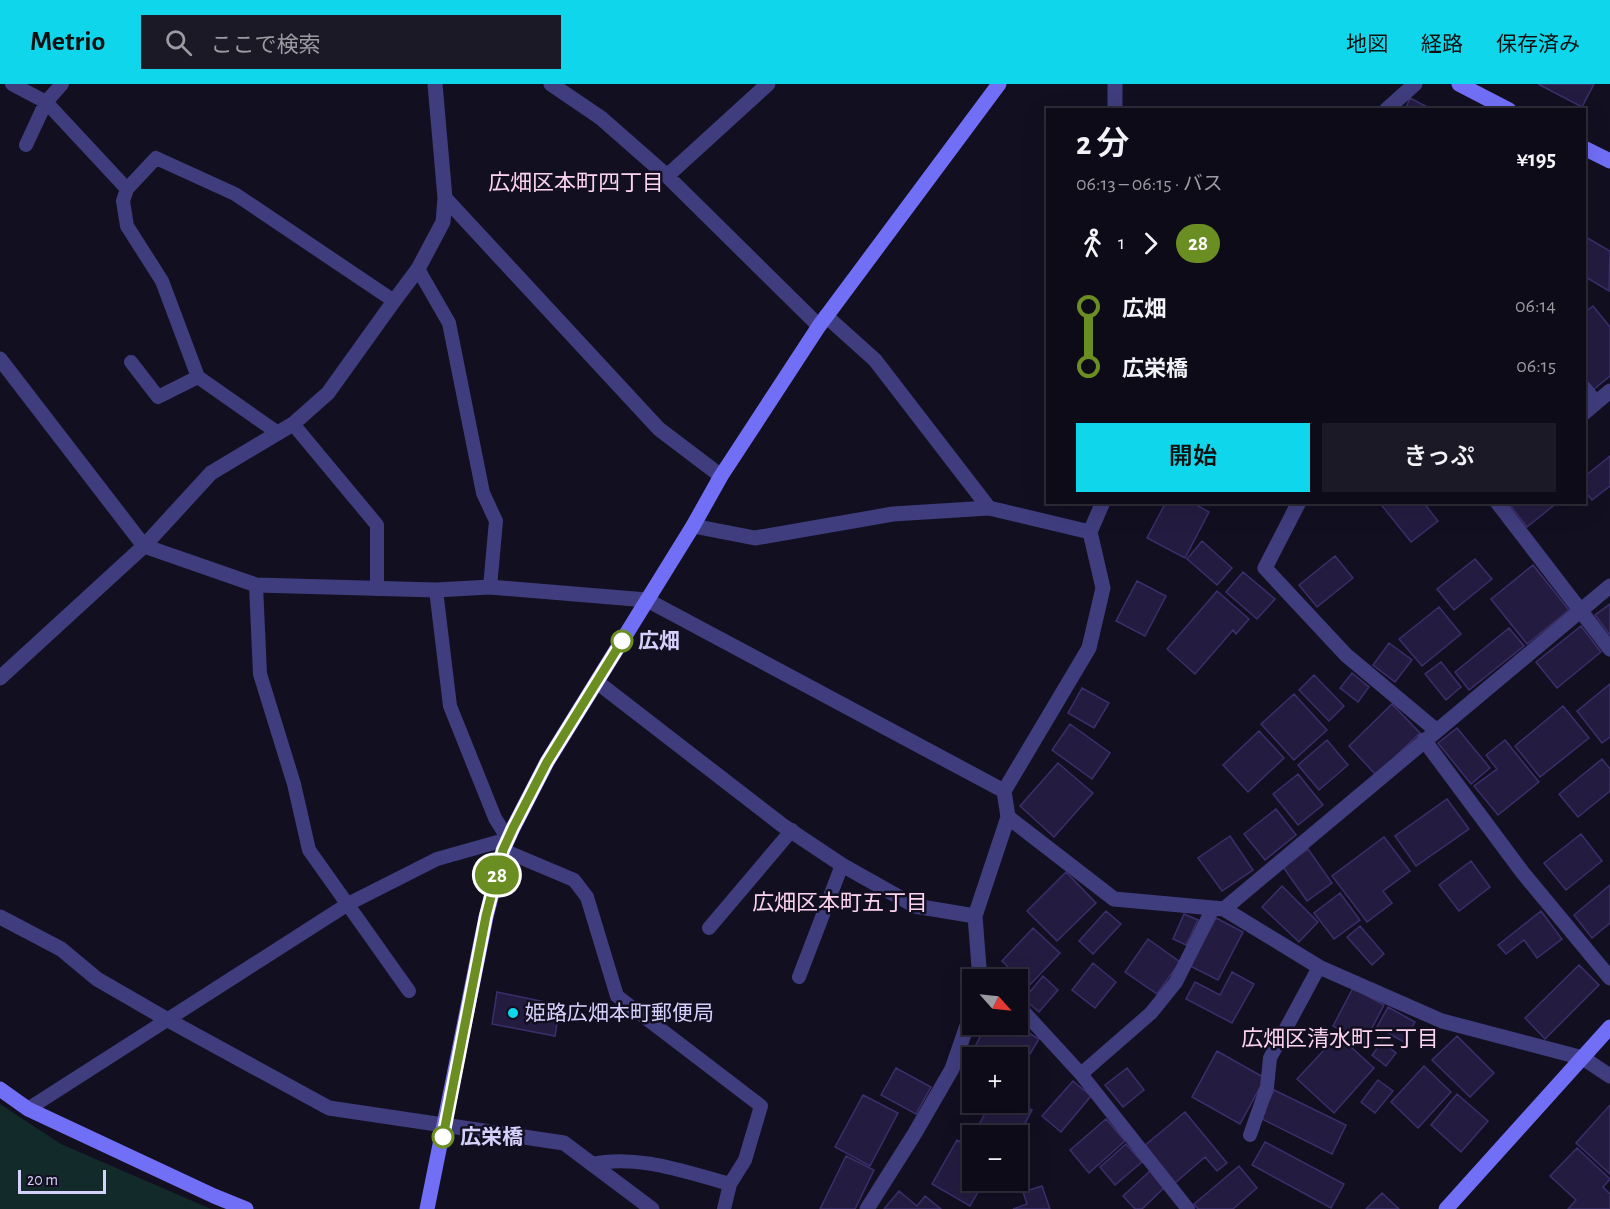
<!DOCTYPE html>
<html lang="ja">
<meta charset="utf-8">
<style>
:root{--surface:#0e0b19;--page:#1c1926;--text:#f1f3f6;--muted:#9b9ba2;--line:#2e2b38;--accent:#0fd6ea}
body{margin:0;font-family:"Alegreya Sans","Noto Sans JP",sans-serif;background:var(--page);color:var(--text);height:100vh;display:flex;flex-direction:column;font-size:22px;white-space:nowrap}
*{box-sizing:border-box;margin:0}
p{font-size:20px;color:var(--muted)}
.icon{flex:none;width:33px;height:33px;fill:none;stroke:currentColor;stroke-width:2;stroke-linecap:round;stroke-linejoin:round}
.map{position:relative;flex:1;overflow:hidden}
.details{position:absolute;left:1046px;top:24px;width:540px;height:396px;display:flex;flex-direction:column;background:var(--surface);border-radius:0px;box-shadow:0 6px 24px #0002,0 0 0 2px var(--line)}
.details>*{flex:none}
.badge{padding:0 12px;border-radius:20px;font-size:21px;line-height:39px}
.needle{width:39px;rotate:117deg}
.tools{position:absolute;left:962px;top:885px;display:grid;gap:12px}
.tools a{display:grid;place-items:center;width:66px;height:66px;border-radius:0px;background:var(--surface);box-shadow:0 6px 24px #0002,0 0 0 2px var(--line);font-size:30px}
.scale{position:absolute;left:18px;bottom:15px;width:88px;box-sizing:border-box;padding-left:6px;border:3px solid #d6d1fc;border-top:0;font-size:16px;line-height:21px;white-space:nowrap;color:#d6d1fc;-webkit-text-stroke:4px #120f21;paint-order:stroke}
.map>.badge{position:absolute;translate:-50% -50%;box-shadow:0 0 0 3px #fff}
.legs{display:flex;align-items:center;gap:9px;height:66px;padding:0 30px;font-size:20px}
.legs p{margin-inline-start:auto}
.overview{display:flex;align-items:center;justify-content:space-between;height:102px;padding:0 30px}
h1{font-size:33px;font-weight:600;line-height:45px}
.cta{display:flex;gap:12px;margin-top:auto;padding:12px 30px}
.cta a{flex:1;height:69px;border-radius:0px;background:var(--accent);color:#111;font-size:24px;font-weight:600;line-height:69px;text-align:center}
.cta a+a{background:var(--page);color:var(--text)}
ul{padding:0 30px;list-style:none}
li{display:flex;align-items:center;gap:21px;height:60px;font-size:22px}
li i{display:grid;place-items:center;width:9px;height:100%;margin:0 8px;background:currentColor}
li i::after{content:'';width:15px;height:15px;margin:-8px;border:4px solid;border-radius:50%;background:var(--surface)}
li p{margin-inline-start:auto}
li:first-child i{background:linear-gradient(#0000 50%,currentColor 0)}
li:last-child i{background:linear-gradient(currentColor 50%,#0000 0)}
header{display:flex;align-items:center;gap:36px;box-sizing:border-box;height:84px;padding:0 30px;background:var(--accent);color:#111}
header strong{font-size:28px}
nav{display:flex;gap:33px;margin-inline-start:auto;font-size:21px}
.search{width:420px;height:54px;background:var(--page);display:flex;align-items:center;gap:15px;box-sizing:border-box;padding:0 21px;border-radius:0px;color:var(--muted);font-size:22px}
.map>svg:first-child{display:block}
</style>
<header>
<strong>Metrio</strong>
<div class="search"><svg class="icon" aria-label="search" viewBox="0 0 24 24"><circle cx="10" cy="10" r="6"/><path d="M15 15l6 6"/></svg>ここで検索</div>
<nav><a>地図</a><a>経路</a><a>保存済み</a></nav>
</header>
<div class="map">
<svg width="1610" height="1125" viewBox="0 0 1610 1125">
<rect width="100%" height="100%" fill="#120f21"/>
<path fill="#122a29" d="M0,1020L61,1060L211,1125H0Z"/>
<path fill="#231c40" stroke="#3b2f6b" stroke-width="1.5" d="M1538,0H1594L1582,23Z
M1410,14L1433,26H1405Z
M1584,152L1610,167L1609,207L1584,192Z
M1593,222L1610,243V292L1593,306L1584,295V229Z
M1610,372V402L1592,416L1584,406V393Z
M1166,418H1191L1209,428L1185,474L1147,454Z
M1379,418H1423L1438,437L1411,458Z
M1511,418H1558L1527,443L1509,420Z
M1202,457L1232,484L1217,501L1187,475Z
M1335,472L1353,494L1317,523L1299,501Z
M1475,475L1492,495L1454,526L1437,505Z
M1533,481L1569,526L1527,560L1491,515Z
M1243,488L1275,515L1257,535L1226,508Z
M1137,497L1166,512L1145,552L1116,537Z
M1217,507L1249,535L1236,550L1233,546L1195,590L1167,565Z
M1610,520V551L1595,531Z
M1439,523L1461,550L1422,582L1399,555Z
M1581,542L1601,568L1557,604L1536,578Z
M1509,544L1524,562L1469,606L1455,588Z
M1389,559L1412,576L1395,598L1373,581Z
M1441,578L1461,603L1446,616L1425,590Z
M1352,589L1369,603L1358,618L1340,604Z
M1314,591L1344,622L1329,637L1299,606Z
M1610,600V653L1602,659L1577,627Z
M1082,604L1109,619L1094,644L1068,629Z
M1294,610L1327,646L1294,676L1261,640Z
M1392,620L1420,649L1376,691L1349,662Z
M1563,622L1589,654L1540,693L1515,662Z
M1070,640L1110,669L1092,695L1052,666Z
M1457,644L1490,684L1471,700L1438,659Z
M1259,647L1284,674L1248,708L1223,681Z
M1327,656L1348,681L1319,706L1298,681Z
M1505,656L1539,698L1498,731L1474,702L1497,685L1486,671Z
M1602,675L1610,685V707L1578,733L1559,710Z
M1058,679L1093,709L1054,753L1020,722Z
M1298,690L1323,721L1298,741L1273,710Z
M1447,715L1469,745L1416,782L1395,752Z
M1276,725L1296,751L1265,776L1244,750Z
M1581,750L1602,777L1566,806L1544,779Z
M1230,752L1253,786L1222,807L1198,774Z
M1384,753L1410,787L1383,807L1392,819L1367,838L1332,792Z
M1308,765L1332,799L1307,817L1283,783Z
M1471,777L1490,803L1459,827L1439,801Z
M1066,788L1096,819L1057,857L1027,827Z
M1610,801V839L1592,854L1574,831Z
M1282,802L1318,838L1299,858L1262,823Z
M1340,809L1360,836L1334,855L1314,829Z
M1106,827L1121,840L1093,870L1079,857Z
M1541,827L1562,855L1537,874L1524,856L1506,870L1498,861Z
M1184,830L1198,836L1186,861L1173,855Z
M1216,834L1243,848L1218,896L1190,882Z
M1360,842L1384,870L1372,881L1347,853Z
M1033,844L1060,869L1028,903L1002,877Z
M1148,855L1180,878L1157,910L1125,888Z
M1093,879L1116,898L1095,924L1072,906Z
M1579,881L1599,901L1545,955L1525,934Z
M1232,888L1254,900L1232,939L1186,915L1195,898L1220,911Z
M1043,892L1058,906L1039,928L1024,915Z
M1353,904L1384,921L1364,959L1333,942Z
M497,908L560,921L555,952L492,940Z
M1388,923L1415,938L1404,958L1377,943Z
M987,940H1014L1039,955L1024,980L1017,976V974H1013L1008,970L1006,974H973L970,972Z
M1338,951L1374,984L1334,1029L1297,995Z
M1457,952L1494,989L1470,1013L1432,976Z
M1382,958L1396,969L1386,982L1372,971Z
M1217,967L1265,994L1240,1040L1192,1013Z
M1424,982L1451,1008L1418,1044L1391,1018Z
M896,984L931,1003L916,1030L881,1011Z
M1127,984L1144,1006L1123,1023L1105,1001Z
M1378,996L1393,1007L1375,1029L1361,1018Z
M1073,997L1091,1012L1061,1048L1042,1032Z
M1274,1006L1346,1041L1332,1070L1260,1034Z
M1457,1010L1488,1037L1461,1068L1431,1041Z
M863,1011L898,1029L870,1082L835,1063Z
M1017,1017L1032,1026L1017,1055V1052H973L991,1018Z
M1610,1021V1090L1576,1059Z
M1185,1028L1227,1079L1217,1087L1205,1073L1175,1099L1144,1062Z
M1106,1035L1125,1057L1089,1089L1070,1066Z
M957,1056L972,1065V1096H985L970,1122L932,1100Z
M1265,1058L1344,1100L1331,1124L1252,1081Z
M1126,1060L1142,1078L1115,1101L1100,1083Z
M1577,1064L1610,1095L1603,1103L1610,1110V1125H1568L1576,1116L1550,1092Z
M846,1072L874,1086L855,1125H820Z
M1239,1082L1257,1104L1233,1125H1198L1194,1120Z
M1152,1085L1167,1101L1142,1125H1135L1123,1112Z
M1042,1102L1050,1125H1013L1027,1120L1023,1108Z
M899,1107L917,1122L925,1112L941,1125H884Z
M1382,1109L1399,1125H1366Z"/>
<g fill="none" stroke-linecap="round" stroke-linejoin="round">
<path stroke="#3f3d7d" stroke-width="14" d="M12,0L46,18L127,105L156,74L235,110L394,217
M26,61L46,18L62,0
M127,105L123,117L127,142L162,197L198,293L278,349
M418,185L449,239L483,409L496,437L490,503
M131,278L158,313L198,293
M293,340L377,441V505
M256,501L260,590L294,700L309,766L409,907
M503,766L574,796L587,813L617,912L761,1022L745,1076L730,1100L724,1125
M709,844L792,746
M799,893L842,781
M1017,924L1025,929L1081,990L1188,1125
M1081,990L1151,929L1176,898L1213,824
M28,1025L348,820L437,775L508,755L495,734L450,622L436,506
M1250,1051L1267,1003L1270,974L1319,883
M591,1080C638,1070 685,1088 730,1100"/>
<path stroke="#3f3d7d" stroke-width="15" d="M551,0L601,34L667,92L819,242
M1115,26V0
M1386,26L1415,0
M667,92L768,0
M445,114L659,345L721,392
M826,232L875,276L989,424
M0,275L144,462L256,501L436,506L490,503L647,516L1004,707
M1584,304L1596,319
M1584,329L1610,307
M1299,418L1265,484L1346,571L1437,647
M1497,418L1610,565
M693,442L755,454L893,430L989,424L1090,448
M0,594L144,462L211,389L293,340L328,309L394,217L418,185L443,138L445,114L435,0
M597,598L782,741L842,781L915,822L975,832
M1424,656L1523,789L1610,894
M1008,733L1114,815L1224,825L1319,883L1442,937L1583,974L1610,992
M1224,825L1610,502
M0,833L61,865L97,895L168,936L329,1024L564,1059L652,1125
M980,896L975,832L1008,733L1004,707L1089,564L1103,504L1090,448L1103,418
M867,1125L915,1049L952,985L972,927"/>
<path stroke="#716ff6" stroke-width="15" d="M1459,0L1509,26
M1584,64L1610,77
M0,1005L28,1025L214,1112L246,1125
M427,1125L486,833L503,766L513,744L547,678L693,442L721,392L819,242L999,0
M1446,1125L1610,943"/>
</g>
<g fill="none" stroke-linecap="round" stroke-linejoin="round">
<g stroke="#fff" stroke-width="14">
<path id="line-1" d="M443,1053L486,832L503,766L513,744L547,678L622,557"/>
</g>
<use href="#line-1" stroke="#6b8e23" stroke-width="9"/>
</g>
<g fill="#fff" stroke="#6b8e23" stroke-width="3">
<circle cx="622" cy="557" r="10"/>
<circle cx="443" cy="1053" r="10"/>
</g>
<circle fill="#0fd6ea" stroke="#120f21" stroke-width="2" cx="513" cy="929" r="6"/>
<g text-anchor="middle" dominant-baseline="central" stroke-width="5" stroke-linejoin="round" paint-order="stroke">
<g font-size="21" font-weight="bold" fill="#d6d1fc" stroke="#120f21" text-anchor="start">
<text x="638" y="557">広畑</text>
<text x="460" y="1053">広栄橋</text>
</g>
<g font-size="21" fill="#d6d1fc" stroke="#120f21" text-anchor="start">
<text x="525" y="929">姫路広畑本町郵便局</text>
</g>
<g font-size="22" fill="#fcd3ee" stroke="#120f21">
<text x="576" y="99">広畑区本町四丁目</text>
<text x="840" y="819">広畑区本町五丁目</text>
<text x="1340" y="955">広畑区清水町三丁目</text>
</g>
</g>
</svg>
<div class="tools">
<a><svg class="needle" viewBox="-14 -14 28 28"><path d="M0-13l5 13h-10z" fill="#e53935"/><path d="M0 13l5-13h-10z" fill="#9b9ba2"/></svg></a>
<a>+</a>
<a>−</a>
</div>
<div class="scale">20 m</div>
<b class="badge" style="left:497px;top:791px;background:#6b8e23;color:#fff">28</b>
<section class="details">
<div class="overview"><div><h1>2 分</h1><p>06:13 – 06:15 · バス</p></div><b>¥195</b></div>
<div class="legs"><svg class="icon" aria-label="walk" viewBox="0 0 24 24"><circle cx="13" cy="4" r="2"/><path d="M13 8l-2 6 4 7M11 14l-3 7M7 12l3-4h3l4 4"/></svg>1<svg class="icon" aria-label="forward" viewBox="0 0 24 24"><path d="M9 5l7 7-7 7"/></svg><b class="badge" style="background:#6b8e23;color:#fff">28</b></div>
<ul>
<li><i style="color:#6b8e23"></i><b>広畑</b><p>06:14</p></li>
<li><i style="color:#6b8e23"></i><b>広栄橋</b><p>06:15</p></li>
</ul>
<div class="cta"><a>開始</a><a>きっぷ</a></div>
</section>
</div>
